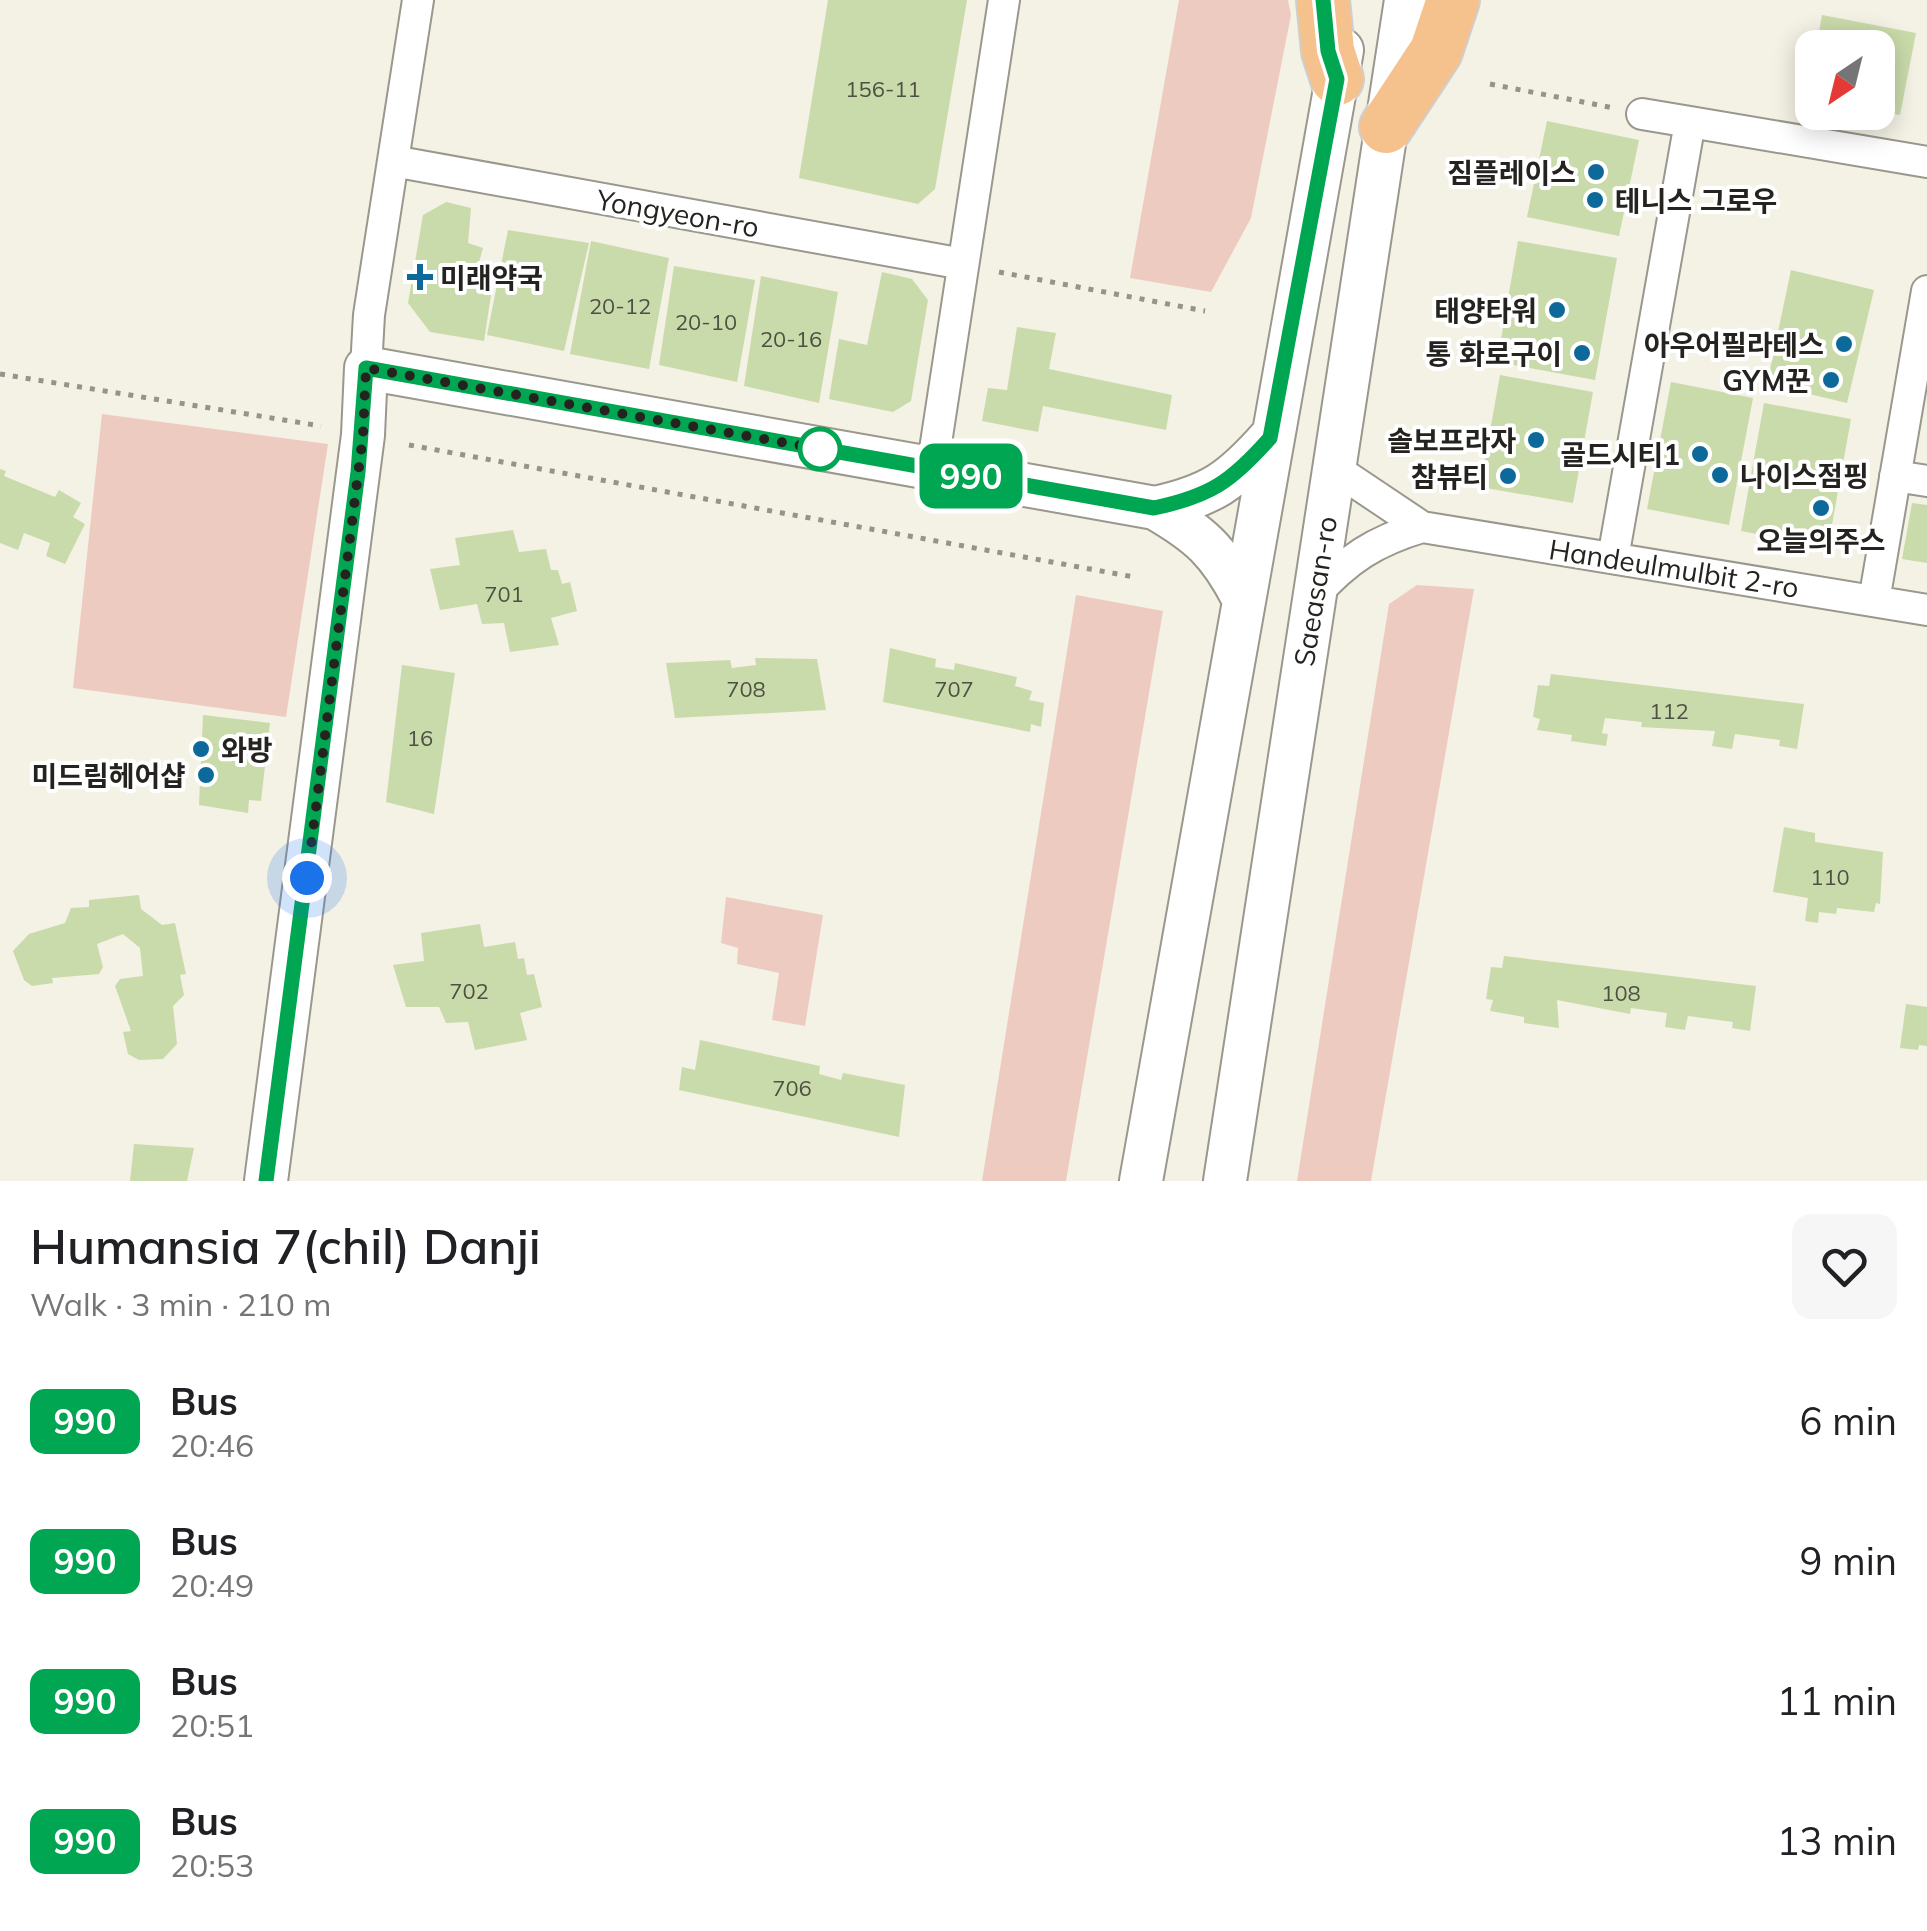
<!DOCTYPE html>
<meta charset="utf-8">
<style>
:root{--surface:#fff;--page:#f6f6f6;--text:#202124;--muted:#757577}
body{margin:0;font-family:Mulish,"Noto Sans KR",sans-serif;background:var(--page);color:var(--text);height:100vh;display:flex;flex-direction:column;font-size:38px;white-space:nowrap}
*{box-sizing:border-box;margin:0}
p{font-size:32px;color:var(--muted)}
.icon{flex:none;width:55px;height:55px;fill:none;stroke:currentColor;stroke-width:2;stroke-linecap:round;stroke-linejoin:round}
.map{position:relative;height:1181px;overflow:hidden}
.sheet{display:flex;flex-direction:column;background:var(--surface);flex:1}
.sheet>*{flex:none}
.badge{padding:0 20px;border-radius:15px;font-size:35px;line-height:65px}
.needle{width:65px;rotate:215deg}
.tools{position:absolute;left:1795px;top:30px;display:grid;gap:20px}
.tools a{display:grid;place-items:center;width:100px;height:100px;border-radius:20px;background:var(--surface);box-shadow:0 5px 25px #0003;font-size:50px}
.you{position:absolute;width:50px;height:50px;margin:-25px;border:8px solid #fff;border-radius:50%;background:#1a73e8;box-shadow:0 0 0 15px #1a73e833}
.map>.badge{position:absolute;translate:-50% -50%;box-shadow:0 0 0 5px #fff}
.round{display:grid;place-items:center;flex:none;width:105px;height:105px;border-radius:20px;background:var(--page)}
.headline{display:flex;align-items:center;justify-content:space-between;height:170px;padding:0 30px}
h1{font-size:48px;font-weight:600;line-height:75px}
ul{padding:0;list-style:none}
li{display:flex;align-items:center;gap:30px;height:140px;padding:0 30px}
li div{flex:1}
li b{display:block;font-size:38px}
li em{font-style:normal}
li .badge{min-width:110px;font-weight:700;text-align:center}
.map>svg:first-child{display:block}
</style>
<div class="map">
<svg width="1927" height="1181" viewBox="0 0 1927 1181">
<rect width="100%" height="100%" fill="#f4f1e5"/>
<path fill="#eecbc0" d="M1179,0H1288L1291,15L1251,218L1211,292L1130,278Z
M102,414L328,444L286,717L73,688Z
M1417,585L1474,589L1371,1181H1297L1389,604Z
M1076,595L1163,611L1066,1181H982Z
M726,897L823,915L805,1026L772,1020L779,973L737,964L738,948L721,943Z"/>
<path fill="#cadbab" d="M828,0H967L935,189L918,204L799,178Z
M1822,15L1916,33L1900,115L1878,111V48H1816Z
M1547,121L1639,140L1619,236L1527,217Z
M446,202L471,208L468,243L483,248L475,277L493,282L484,341L430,332L408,303L423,215Z
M508,230L589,243L564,351L487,335Z
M591,241L669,258L649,369L570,354Z
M1518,241L1617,258L1595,380L1497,362Z
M674,266L755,280L737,382L659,365Z
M1791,270L1874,290L1847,403L1767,384Z
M882,272L912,279L928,300L911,401L893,412L829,399L839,339L867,345Z
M761,276L838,292L819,403L744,386Z
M1017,327L1056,333L1049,369L1172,395L1166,430L1043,406L1038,432L982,421L988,388L1007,390Z
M1500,375L1593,392L1573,503L1480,487Z
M1671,382L1753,398L1729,525L1647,509Z
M1764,403L1851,419L1828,547L1741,531Z
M0,469L6,471L4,476L55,497L59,490L81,503L73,517L85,524L65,564L46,556L50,543L24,533L18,550L0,543Z
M1912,503L1927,505V563L1902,559Z
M513,530L519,552L546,549L551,570H558L562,584L570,582L577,611L551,618L559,645L510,652L504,623L482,624L477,604L440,610L430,569L460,565L455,538Z
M890,648L936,659L935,667L954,670L955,663L1017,677L1015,686L1032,691L1029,700L1044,703L1041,727L1031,724L1030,732L883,702Z
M755,658L817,659L826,710L675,718L666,663L730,660L732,668L756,665Z
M402,665L455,673L434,814L386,802Z
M1551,674L1804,704L1797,749L1779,746L1780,740L1735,734L1732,749L1712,746L1715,731L1641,727L1642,722L1605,718L1602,733L1608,734L1606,746L1571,741L1572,735L1537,730L1540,719L1533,717L1538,685L1549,686Z
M203,715L270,723L261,801L249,800L248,813L199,805Z
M1784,827L1815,833V842L1883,852L1880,904L1876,903L1874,912L1837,908L1836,914L1819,912L1818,923L1805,921L1808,898L1773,892Z
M139,895L141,909L162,925L175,923L186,974L180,975L184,995L173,1006L177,1044L163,1059L139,1060L128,1054L123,1032L131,1031L115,986L120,979L143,976L140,948L123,934L97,944L103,967L99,974L52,978L53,983L32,986L24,980L13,951L29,934L65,923L71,908L89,907V900Z
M480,924L484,947L515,942L518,959L524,958L527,975L534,974L542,1007L520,1013L527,1040L475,1050L468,1022L446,1023L439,1007H406L393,965L424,961L421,933Z
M1504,956L1756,986L1750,1031L1732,1028L1733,1022L1688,1016L1685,1030L1665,1027L1667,1013L1631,1008L1630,1014L1557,1000L1559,1028L1524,1023V1017L1490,1011L1493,1000L1486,999L1491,967L1502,968Z
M1906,1004L1927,1007V1046L1919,1045L1918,1050L1900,1048Z
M700,1040L820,1066L819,1074L841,1080L843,1073L905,1085L899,1137L679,1090L682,1067L695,1070Z
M134,1144L194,1148L187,1181H130Z"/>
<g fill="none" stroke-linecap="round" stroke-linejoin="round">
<g stroke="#9a978c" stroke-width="34">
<path id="street" d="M1642,114L1690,122
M393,161L963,264
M366,368L369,315L418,0
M1334,468L1422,527L1927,610
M932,469L1004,0
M1895,476L1927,481
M1613,558L1690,122L1927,162
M1314,596C1347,559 1375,541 1422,527
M1874,601L1927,291"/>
</g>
<g stroke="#9a978c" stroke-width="46">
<path id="secondary" d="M1155,508C1211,496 1232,481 1270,438
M266,1181L363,435L366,368L1155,508C1200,534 1219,551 1243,598
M1141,1181L1342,50
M1225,1181L1406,0"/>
</g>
<g stroke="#cfcfce" stroke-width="56">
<path id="highway" d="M1323,0L1328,51L1337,79
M1386,127L1436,51L1453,0"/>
</g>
<path stroke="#95938b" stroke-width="5" stroke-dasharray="5 8" stroke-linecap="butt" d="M1490,84L1614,108
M999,272L1205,311
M0,374L321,426
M409,445L1134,577"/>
<use href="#street" stroke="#fff" stroke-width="30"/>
<use href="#secondary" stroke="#fff" stroke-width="42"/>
<use href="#highway" stroke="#f5c18d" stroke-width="52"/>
</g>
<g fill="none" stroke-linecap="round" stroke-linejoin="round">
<g stroke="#fff" stroke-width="22">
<path id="line" d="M266,1181L358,472L366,368L1154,508C1211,496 1232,481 1270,438L1337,79L1328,51L1323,0"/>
</g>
<use href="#line" stroke="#00a651" stroke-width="15"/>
<path stroke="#24231f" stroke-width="10" stroke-dasharray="0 18" d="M307,878L363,435L366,368L820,449"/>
</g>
<g fill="#0d6999" stroke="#fff" stroke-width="4">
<circle cx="1596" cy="172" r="10"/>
<circle cx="1595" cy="200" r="10"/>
<path d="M415 262h10v10h10v10h-10v10h-10v-10h-10v-10h10z"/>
<circle cx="1557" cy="310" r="10"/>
<circle cx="1844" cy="344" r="10"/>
<circle cx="1582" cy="353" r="10"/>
<circle cx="1831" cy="380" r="10"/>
<circle cx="1536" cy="440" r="10"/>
<circle cx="1700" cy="454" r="10"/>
<circle cx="1720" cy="475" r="10"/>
<circle cx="1508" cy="476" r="10"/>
<circle cx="1821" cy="508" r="10"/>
<circle cx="201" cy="749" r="10"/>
<circle cx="206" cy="775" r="10"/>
</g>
<circle fill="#fff" stroke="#00a651" stroke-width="5" cx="820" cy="449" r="20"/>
<g text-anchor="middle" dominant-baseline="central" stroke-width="8" stroke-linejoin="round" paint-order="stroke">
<g font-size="22" fill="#4e5142">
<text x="883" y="89">156-11</text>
<text x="620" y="306">20-12</text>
<text x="706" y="322">20-10</text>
<text x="791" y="339">20-16</text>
<text x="504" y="594">701</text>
<text x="746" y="689">708</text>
<text x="954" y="689">707</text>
<text x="1669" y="711">112</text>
<text x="420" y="738">16</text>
<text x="1830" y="877">110</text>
<text x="469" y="991">702</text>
<text x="1621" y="993">108</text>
<text x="792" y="1088">706</text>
</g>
<g font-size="28" font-weight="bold" fill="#24231f" stroke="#fff" text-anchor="end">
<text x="1576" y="172">짐플레이스</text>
<text x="1615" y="200" text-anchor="start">테니스 그로우</text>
<text x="440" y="277" text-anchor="start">미래약국</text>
<text x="1537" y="310">태양타워</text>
<text x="1824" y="344">아우어필라테스</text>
<text x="1562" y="353">통 화로구이</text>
<text x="1811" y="380">GYM꾼</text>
<text x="1516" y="440">솔보프라자</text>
<text x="1680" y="454">골드시티1</text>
<text x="1740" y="475" text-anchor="start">나이스점핑</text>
<text x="1488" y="476">참뷰티</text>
<text x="1821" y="540" text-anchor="middle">오늘의주스</text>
<text x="221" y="749" text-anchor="start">와방</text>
<text x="186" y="775">미드림헤어샵</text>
</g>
<g font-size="28" fill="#24231f" stroke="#fff">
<text transform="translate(678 213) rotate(10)">Yongyeon-ro</text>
<text transform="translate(1674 568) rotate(9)">Handeulmulbit 2-ro</text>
<text transform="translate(1315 591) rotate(-81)">Saeasan-ro</text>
</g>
</g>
</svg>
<div class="tools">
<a><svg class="needle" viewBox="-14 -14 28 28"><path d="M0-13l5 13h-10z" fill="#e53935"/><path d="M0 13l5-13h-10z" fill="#757577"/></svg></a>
</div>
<div class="you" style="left:307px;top:878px"></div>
<b class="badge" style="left:971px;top:476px;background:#00a651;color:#fff">990</b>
</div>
<section class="sheet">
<div class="headline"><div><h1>Humansia 7(chil) Danji</h1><p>Walk · 3 min · 210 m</p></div><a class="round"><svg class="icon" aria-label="heart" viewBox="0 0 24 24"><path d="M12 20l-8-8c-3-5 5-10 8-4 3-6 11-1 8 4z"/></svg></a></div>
<ul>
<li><span class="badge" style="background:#00a651;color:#fff">990</span><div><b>Bus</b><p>20:46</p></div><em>6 min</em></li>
<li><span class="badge" style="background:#00a651;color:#fff">990</span><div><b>Bus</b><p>20:49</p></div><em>9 min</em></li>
<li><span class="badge" style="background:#00a651;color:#fff">990</span><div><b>Bus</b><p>20:51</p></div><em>11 min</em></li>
<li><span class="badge" style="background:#00a651;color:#fff">990</span><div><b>Bus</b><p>20:53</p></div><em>13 min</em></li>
</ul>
</section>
